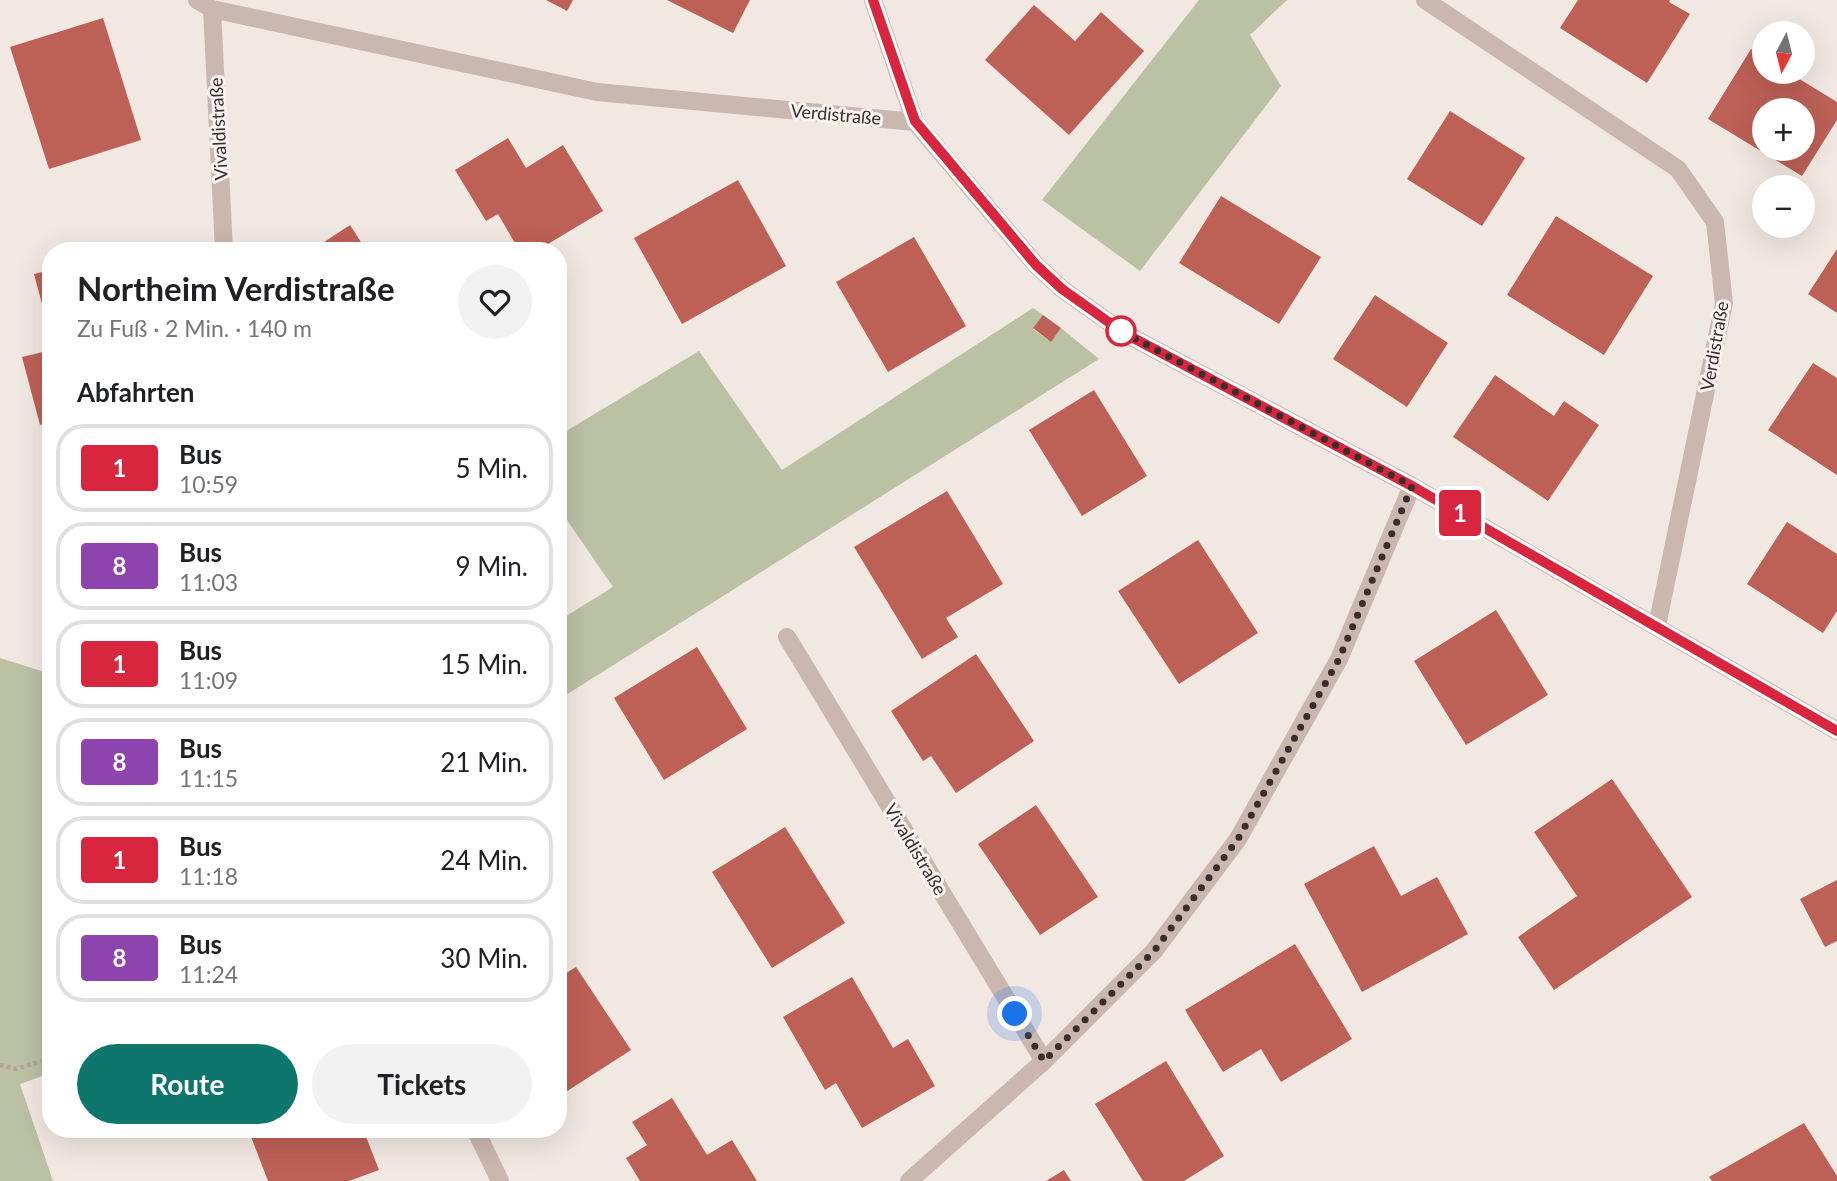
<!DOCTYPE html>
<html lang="de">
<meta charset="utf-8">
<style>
:root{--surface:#fff;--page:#f2f2f2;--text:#202124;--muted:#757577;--line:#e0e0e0;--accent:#0f766e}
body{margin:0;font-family:Lato,sans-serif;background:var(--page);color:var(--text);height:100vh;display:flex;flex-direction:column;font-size:26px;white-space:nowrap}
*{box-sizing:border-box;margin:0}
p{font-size:23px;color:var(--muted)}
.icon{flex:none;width:38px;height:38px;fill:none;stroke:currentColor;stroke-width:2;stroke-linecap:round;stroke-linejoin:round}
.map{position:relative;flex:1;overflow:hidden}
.sheet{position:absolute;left:42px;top:242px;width:525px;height:896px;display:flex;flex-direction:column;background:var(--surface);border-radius:28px;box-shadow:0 7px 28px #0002}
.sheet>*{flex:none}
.badge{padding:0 14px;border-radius:5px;font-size:24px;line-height:46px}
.needle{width:46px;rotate:187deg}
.buttons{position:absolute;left:1752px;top:21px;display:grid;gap:14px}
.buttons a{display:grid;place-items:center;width:63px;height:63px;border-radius:50%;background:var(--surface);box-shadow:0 7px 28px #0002;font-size:35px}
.you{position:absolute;width:35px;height:35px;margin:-18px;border:5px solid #fff;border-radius:50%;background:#1a73e8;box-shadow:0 0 0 10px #1a73e833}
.map>.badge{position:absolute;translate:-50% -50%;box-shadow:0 0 0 4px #fff}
h2{padding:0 35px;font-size:26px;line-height:63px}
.round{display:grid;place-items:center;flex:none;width:74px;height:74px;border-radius:37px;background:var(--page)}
.overview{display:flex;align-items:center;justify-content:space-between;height:119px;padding:0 35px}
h1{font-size:33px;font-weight:700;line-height:52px}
.action{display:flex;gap:14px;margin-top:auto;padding:14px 35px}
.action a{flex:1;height:80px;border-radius:42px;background:var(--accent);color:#fff;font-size:28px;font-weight:700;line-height:80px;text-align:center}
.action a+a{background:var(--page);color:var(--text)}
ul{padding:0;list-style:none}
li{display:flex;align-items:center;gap:21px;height:88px;margin:0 14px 10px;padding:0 21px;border:4px solid var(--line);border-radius:28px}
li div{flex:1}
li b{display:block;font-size:26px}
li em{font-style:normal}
li .badge{min-width:77px;font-weight:700;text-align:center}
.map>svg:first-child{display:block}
</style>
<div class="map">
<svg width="1837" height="1181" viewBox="0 0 1837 1181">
<rect width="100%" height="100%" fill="#f2e8e2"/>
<path fill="#bbc1a3" d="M1199,0H1287L1250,35L1281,86L1140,271L1042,200Z
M1033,308L1043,315L1033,329L1051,342L1061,328L1099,359L558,700V621L613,587L558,507V436L699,351L782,470Z
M0,658L51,674V1073L20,1084L53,1181H0Z"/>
<path fill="#bd6056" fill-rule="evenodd" d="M546,0H573L567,11Z
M667,0H750L733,33Z
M1578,0H1670L1669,2L1690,14L1647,83L1560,28Z
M1034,5L1075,41L1101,12L1144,51L1069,135L985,60Z
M103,18L141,140L49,169L10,47Z
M1751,49L1764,57V72H1788L1837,102V120L1802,176L1708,119ZM1764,110H1802V149H1764Z
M1450,111L1525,158L1482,226L1407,179Z
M508,138L526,168L563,145L603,211L538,250H519L498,214L486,221L455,170Z
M738,180L786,266L682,324L634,238Z
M1221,196L1321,257L1279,324L1179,263Z
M1556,216L1653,276L1604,355L1507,295Z
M350,225L366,250H312Z
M914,237L966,326L888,372L836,282Z
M1837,249V313L1808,294Z
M51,270V333L50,334L34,274Z
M1375,295L1448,343L1407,407L1333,359Z
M1043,315L1061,328L1051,342L1033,328Z
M51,350V422L40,425L22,357Z
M1813,363L1837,378V475L1768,430Z
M1495,375L1554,416L1564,401L1599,425L1548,501L1453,437Z
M1094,390L1147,476L1082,516L1029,430Z
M947,491L1003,584L946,618L958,637L922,659L854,547Z
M1787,522L1837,554V611L1823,633L1747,584Z
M1198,540L1258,633L1179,684L1118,591Z
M1496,610L1548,695L1466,745L1414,661Z
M697,647L747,729L664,780L614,698Z
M976,654L1034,741L956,793L931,756L923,761L891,711Z
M1612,779L1692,897L1554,990L1518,937L1577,896L1534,832Z
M1036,805L1098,897L1040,935L978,844Z
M785,827L845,923L772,968L712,872Z
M1374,846L1401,896L1437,877L1468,934L1362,992L1304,884Z
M1837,880V941L1825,947L1800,899Z
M1295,944L1352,1039L1281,1082L1261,1049L1223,1072L1185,1010Z
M576,967L631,1050L558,1097V978Z
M852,977L893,1048L908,1039L935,1086L862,1128L836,1083L825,1090L783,1017Z
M1166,1061L1224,1156L1184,1181H1143L1095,1104Z
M672,1098L707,1155L732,1140L757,1181H640L626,1158L647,1145L632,1122Z
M1804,1123L1837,1176V1181H1712L1709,1177Z
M248,1129H363L379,1170L349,1181H268Z
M1064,1170L1071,1181H1046Z"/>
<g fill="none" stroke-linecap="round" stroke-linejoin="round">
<path stroke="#b6a199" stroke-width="4.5" stroke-dasharray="3.5 3.5" stroke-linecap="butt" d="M0,1065L16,1069L51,1058"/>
<path stroke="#cab7af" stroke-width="18" d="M197,0L212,9L597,92L915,122
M873,0L915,122L1036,265L1062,289L1124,333L1412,486L1837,731
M1425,0L1678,169L1715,222L1724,303L1657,626
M212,9L224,250
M787,637L1044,1061
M475,1129L500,1181
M909,1181L1044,1061L1154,951L1238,839L1339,659L1412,486"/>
</g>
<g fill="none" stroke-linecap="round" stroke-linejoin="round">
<g stroke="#fff" stroke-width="16">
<path id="line" d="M873,0L915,121L1036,265L1062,289L1124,333L1412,486L1837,731"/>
</g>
<use href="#line" stroke="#d7263d" stroke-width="10"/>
<path stroke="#392e2c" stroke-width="7" stroke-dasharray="0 12.6" d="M1015,1014L1044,1061L1154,951L1238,839L1339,659L1412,486L1121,331"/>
</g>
<circle fill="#fff" stroke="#d7263d" stroke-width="3.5" cx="1121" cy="331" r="14"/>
<g text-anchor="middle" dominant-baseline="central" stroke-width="6" stroke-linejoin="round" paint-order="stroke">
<g font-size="18" fill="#392e2c" stroke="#faf3ef">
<text transform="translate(836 114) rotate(5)">Verdistraße</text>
<text transform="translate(218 129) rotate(-93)">Vivaldistraße</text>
<text transform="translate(1714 346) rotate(-80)">Verdistraße</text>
<text transform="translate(916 849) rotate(59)">Vivaldistraße</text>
</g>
</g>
</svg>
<div class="buttons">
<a><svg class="needle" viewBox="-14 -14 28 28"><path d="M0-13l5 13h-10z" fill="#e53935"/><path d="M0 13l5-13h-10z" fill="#757577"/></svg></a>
<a>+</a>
<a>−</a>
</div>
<div class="you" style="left:1015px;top:1014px"></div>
<b class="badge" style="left:1460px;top:513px;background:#d7263d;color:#fff">1</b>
<section class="sheet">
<div class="overview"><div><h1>Northeim Verdistraße</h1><p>Zu Fuß · 2 Min. · 140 m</p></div><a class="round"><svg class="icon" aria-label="heart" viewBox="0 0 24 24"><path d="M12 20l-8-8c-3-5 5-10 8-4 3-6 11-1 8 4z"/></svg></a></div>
<h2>Abfahrten</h2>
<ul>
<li><span class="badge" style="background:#d7263d;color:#fff">1</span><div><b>Bus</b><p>10:59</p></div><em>5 Min.</em></li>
<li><span class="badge" style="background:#8e44ad;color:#fff">8</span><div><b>Bus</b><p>11:03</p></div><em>9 Min.</em></li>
<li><span class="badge" style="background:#d7263d;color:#fff">1</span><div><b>Bus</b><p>11:09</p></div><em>15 Min.</em></li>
<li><span class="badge" style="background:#8e44ad;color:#fff">8</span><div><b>Bus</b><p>11:15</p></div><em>21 Min.</em></li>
<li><span class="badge" style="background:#d7263d;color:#fff">1</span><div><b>Bus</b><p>11:18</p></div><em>24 Min.</em></li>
<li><span class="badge" style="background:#8e44ad;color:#fff">8</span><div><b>Bus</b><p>11:24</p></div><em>30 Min.</em></li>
</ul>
<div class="action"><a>Route</a><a>Tickets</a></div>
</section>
</div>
